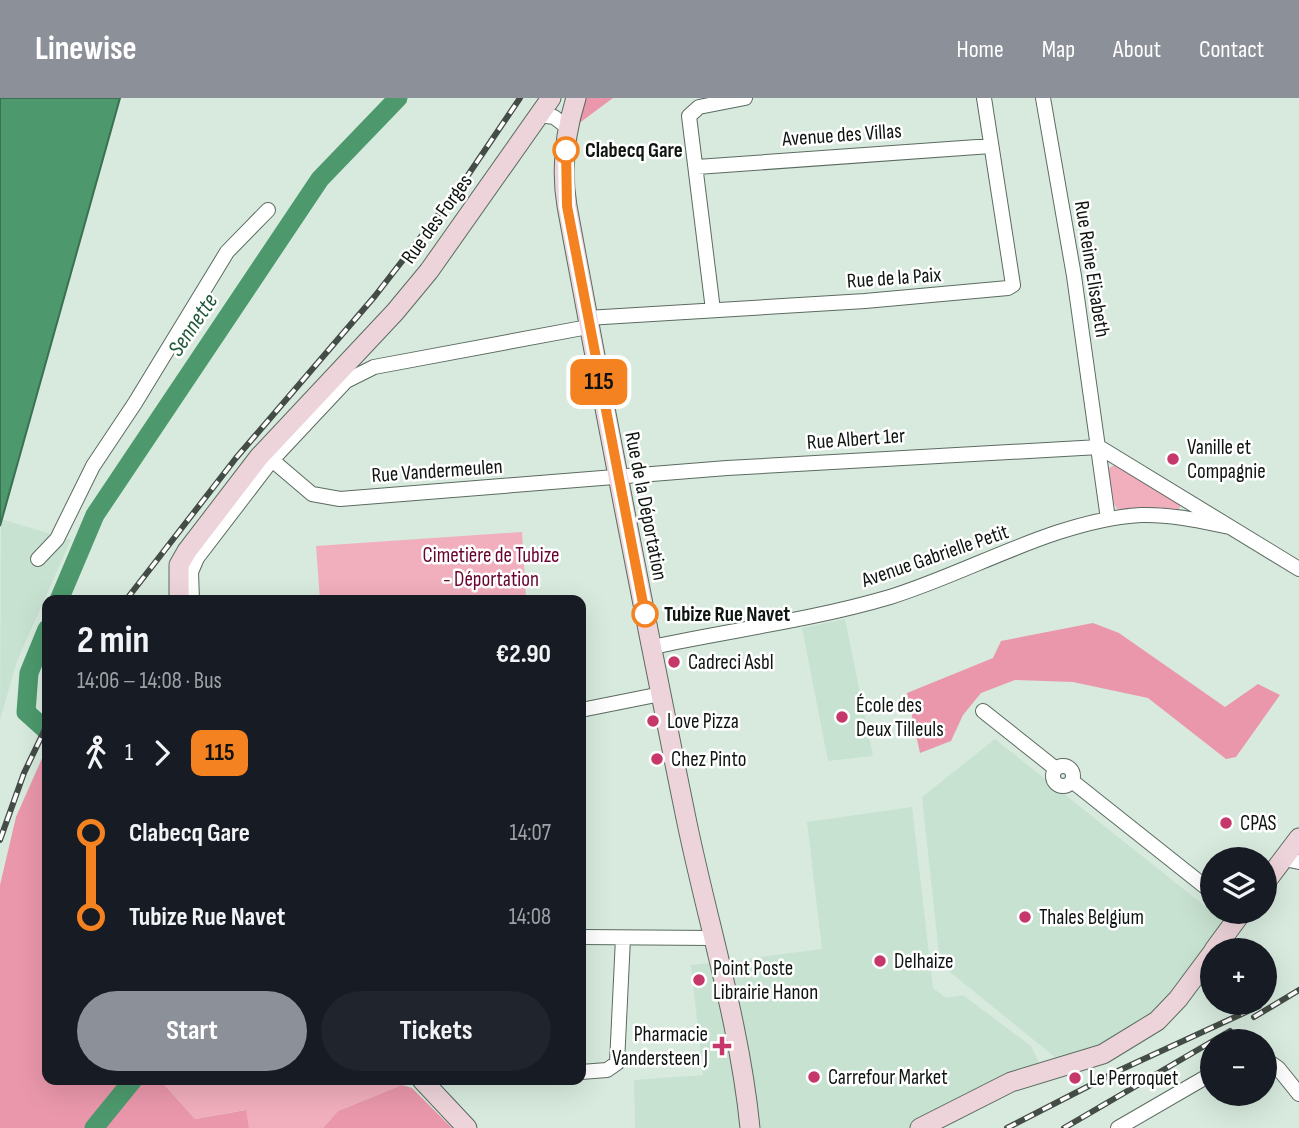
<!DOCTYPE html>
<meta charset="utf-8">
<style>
:root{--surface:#171b24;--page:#20242c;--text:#f1f3f6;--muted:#9ea1a6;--accent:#8c9099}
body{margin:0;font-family:"Sofia Sans Condensed",sans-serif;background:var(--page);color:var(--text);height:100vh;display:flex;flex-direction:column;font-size:26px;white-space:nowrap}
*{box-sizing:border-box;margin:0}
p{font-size:23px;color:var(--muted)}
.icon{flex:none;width:38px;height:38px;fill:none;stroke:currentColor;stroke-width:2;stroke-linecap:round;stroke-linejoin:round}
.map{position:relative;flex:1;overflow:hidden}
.side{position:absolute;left:42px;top:497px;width:544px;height:490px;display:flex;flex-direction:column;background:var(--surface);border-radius:14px;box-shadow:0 7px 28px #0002}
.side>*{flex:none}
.badge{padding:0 14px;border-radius:10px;font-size:24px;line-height:46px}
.tools{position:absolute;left:1200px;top:749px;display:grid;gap:14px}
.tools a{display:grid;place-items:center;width:77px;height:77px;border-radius:50%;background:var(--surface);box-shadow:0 7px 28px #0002;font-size:35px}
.map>.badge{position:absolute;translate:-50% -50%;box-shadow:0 0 0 4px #fff}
.legs{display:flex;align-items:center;gap:10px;height:77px;padding:0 35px;font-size:23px}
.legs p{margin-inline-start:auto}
.summary{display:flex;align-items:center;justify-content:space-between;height:119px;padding:0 35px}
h1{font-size:38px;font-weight:700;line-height:52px}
.action{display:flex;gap:14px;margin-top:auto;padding:14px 35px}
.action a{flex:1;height:80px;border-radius:42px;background:var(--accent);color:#fff;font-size:28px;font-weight:700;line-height:80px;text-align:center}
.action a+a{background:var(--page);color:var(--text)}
ul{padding:0 35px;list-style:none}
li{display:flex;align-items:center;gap:24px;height:84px;font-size:26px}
li i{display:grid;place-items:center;width:10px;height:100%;margin:0 9px;background:currentColor}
li i::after{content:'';width:18px;height:18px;margin:-9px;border:5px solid;border-radius:50%;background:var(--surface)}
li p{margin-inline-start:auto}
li:first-child i{background:linear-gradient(#0000 50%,currentColor 0)}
li:last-child i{background:linear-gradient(currentColor 50%,#0000 0)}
header{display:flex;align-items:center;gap:42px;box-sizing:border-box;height:98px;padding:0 35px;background:var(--accent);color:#fff}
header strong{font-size:33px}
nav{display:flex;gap:38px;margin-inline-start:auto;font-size:24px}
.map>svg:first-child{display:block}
</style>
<header>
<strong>Linewise</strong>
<nav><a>Home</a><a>Map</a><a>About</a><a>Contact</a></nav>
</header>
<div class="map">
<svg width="1299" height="1030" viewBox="0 0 1299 1030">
<rect width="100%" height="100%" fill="#d8eade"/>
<path fill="#c8e2d1" d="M1,421L71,442L17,563L0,622Z
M845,521L873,658L828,663L802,530Z
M995,641L1225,824L1158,913L1104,946L1056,960L940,866L922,699Z
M912,709L933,890L946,900L963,897L1031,948L1039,965L914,1030H761L730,863L822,851L807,724Z
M710,865L733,971L740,1030H635L634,982L703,977L691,867Z"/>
<path fill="#f1aebd" d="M1117,365L1180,405V410L1174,413L1118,412L1114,406L1108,371Z
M522,434L526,502H320L316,448Z
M160,982H399L402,987L338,1013L323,1030H249L245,1012L195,1021Z"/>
<path fill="#ea97ab" d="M585,0H613L574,29Z
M1093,525L1119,535L1225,609L1258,586L1280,597L1236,659L1226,661L1148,600L1073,584L1015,582L981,595L963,617L951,643L920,655L907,595L993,560L1001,543Z
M47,649V982H160L195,1021L246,1012L249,1030H0V787L16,719Z
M402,987L412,990L452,1030H323L338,1013Z"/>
<path fill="#4d996d" stroke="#3a7151" stroke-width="2" d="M0,0H120L0,428Z"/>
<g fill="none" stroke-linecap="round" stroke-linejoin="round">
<path stroke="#4d996d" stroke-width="19" d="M59,502L95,417L320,81L398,0
M47,531L29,575L26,614L47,633
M94,1030L133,982"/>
<g stroke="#5b6b60" stroke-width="16">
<path id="street" d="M1043,0L1074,178L1108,421
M539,17L554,19L567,29
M697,69L991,48
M713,212L689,18L699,9L745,0
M587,220L865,203L1008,190L1013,187L984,0
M1099,349L1299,471
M272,362L312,396L340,401L727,370L1099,349
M38,461L57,441L93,368L135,305L227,154L268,112
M192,502L191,474L197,460L272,362L346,283L374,269L588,229
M652,549C731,532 812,522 890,499C971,474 1056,422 1141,417C1171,416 1201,423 1230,429
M581,612L661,596
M983,613L1056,671
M1053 678a10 10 0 1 1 20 0a10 10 0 1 1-20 0Z
M1072,683L1213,795
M1284,761L1299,764
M581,839L713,840
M1265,961L1278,970L1299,996
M581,974L607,972L617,965L623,840
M1118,1030L1213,975"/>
</g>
<g stroke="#5b6b60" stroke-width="21">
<path id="secondary" d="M576,0C565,35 561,72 567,108C605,314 645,520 687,725C708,826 740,927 750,1030
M179,502V467L187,453L259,359L395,214L429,173L551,0
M1265,785L1299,740
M1214,852L1242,814
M422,982L467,1030
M920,1030L1011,984L1103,956L1157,923L1178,901L1213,854"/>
</g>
<use href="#street" stroke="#fff" stroke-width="14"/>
<use href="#secondary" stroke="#edd4da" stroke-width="19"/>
<g stroke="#434c46" stroke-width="6">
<path id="rail" d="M126,502L236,360L375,198L462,86L520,0
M0,742L24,675L47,627
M1254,919L1299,892
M1007,1030L1120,972L1259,908
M1064,1030L1230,933"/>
</g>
<use href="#rail" stroke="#fff" stroke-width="3.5" stroke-dasharray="10" stroke-linecap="butt"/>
</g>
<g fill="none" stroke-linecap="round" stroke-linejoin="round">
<g stroke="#fff" stroke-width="16">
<path id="line-1" d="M566,52L567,108L645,516"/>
</g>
<use href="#line-1" stroke="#f58220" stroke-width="10"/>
</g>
<g fill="#fff" stroke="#f58220" stroke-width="3.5">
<circle cx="566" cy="52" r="12"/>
<circle cx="645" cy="516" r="12"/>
</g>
<g fill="#c53869" stroke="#fff" stroke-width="2.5">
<circle cx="1173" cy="361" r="7"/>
<circle cx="674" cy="564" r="7"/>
<circle cx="842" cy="619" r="7"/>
<circle cx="653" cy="623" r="7"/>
<circle cx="657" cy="661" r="7"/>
<circle cx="1226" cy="725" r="7"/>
<circle cx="1025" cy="819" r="7"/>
<circle cx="880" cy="863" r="7"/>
<circle cx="699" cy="882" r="7"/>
<path d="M718.5 937.5h7v7h7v7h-7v7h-7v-7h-7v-7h7z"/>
<circle cx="814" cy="979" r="7"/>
<circle cx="1075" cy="980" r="7"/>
</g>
<g text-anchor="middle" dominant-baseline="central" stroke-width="5" stroke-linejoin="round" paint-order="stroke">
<g font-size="21" fill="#0e1410" stroke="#fff">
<text transform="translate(842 37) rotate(-4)">Avenue des Villas</text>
<text transform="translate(437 121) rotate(-54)">Rue des Forges</text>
<text transform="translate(1092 171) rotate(81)">Rue Reine Elisabeth</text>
<text transform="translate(894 180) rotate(-4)">Rue de la Paix</text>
<text transform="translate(856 341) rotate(-4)">Rue Albert 1er</text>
<text transform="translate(437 373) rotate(-4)">Rue Vandermeulen</text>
<text transform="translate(646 408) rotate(79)">Rue de la Déportation</text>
<text transform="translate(935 458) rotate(-19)">Avenue Gabrielle Petit</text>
</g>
<g font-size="21" font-weight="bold" fill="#0e1410" stroke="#fff" text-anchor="start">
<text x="585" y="52">Clabecq Gare</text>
<text x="664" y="516">Tubize Rue Navet</text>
</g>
<g font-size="21" fill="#0e1410" stroke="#fff" text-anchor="start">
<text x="1187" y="349">Vanille et<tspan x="1187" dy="24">Compagnie</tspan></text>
<text x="688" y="564">Cadreci Asbl</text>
<text x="856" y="607">École des<tspan x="856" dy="24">Deux Tilleuls</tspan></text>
<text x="667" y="623">Love Pizza</text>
<text x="671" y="661">Chez Pinto</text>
<text x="1240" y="725">CPAS</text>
<text x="1039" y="819">Thales Belgium</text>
<text x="894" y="863">Delhaize</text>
<text x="713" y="870">Point Poste<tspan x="713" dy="24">Librairie Hanon</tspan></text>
<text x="708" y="936" text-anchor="end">Pharmacie<tspan x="708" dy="24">Vandersteen J</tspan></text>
<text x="828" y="979">Carrefour Market</text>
<text x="1089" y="980">Le Perroquet</text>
</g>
<g font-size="21" fill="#69042f" stroke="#fff">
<text x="491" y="457">Cimetière de Tubize<tspan x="491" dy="24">- Déportation</tspan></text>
</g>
<g font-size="23" font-style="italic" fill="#205839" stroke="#fff">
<text transform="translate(193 227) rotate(-56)">Sennette</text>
</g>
</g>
</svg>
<div class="tools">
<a><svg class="icon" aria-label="layers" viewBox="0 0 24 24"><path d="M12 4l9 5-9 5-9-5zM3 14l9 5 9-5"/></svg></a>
<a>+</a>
<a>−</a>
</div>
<b class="badge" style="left:599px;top:284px;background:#f58220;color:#111">115</b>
<section class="side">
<div class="summary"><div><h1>2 min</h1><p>14:06 – 14:08 · Bus</p></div><b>€2.90</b></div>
<div class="legs"><svg class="icon" aria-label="walk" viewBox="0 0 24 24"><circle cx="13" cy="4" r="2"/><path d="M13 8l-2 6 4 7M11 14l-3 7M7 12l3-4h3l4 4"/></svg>1<svg class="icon" aria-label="forward" viewBox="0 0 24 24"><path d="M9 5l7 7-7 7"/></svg><b class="badge" style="background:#f58220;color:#111">115</b></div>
<ul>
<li><i style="color:#f58220"></i><b>Clabecq Gare</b><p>14:07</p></li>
<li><i style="color:#f58220"></i><b>Tubize Rue Navet</b><p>14:08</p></li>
</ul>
<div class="action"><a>Start</a><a>Tickets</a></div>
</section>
</div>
